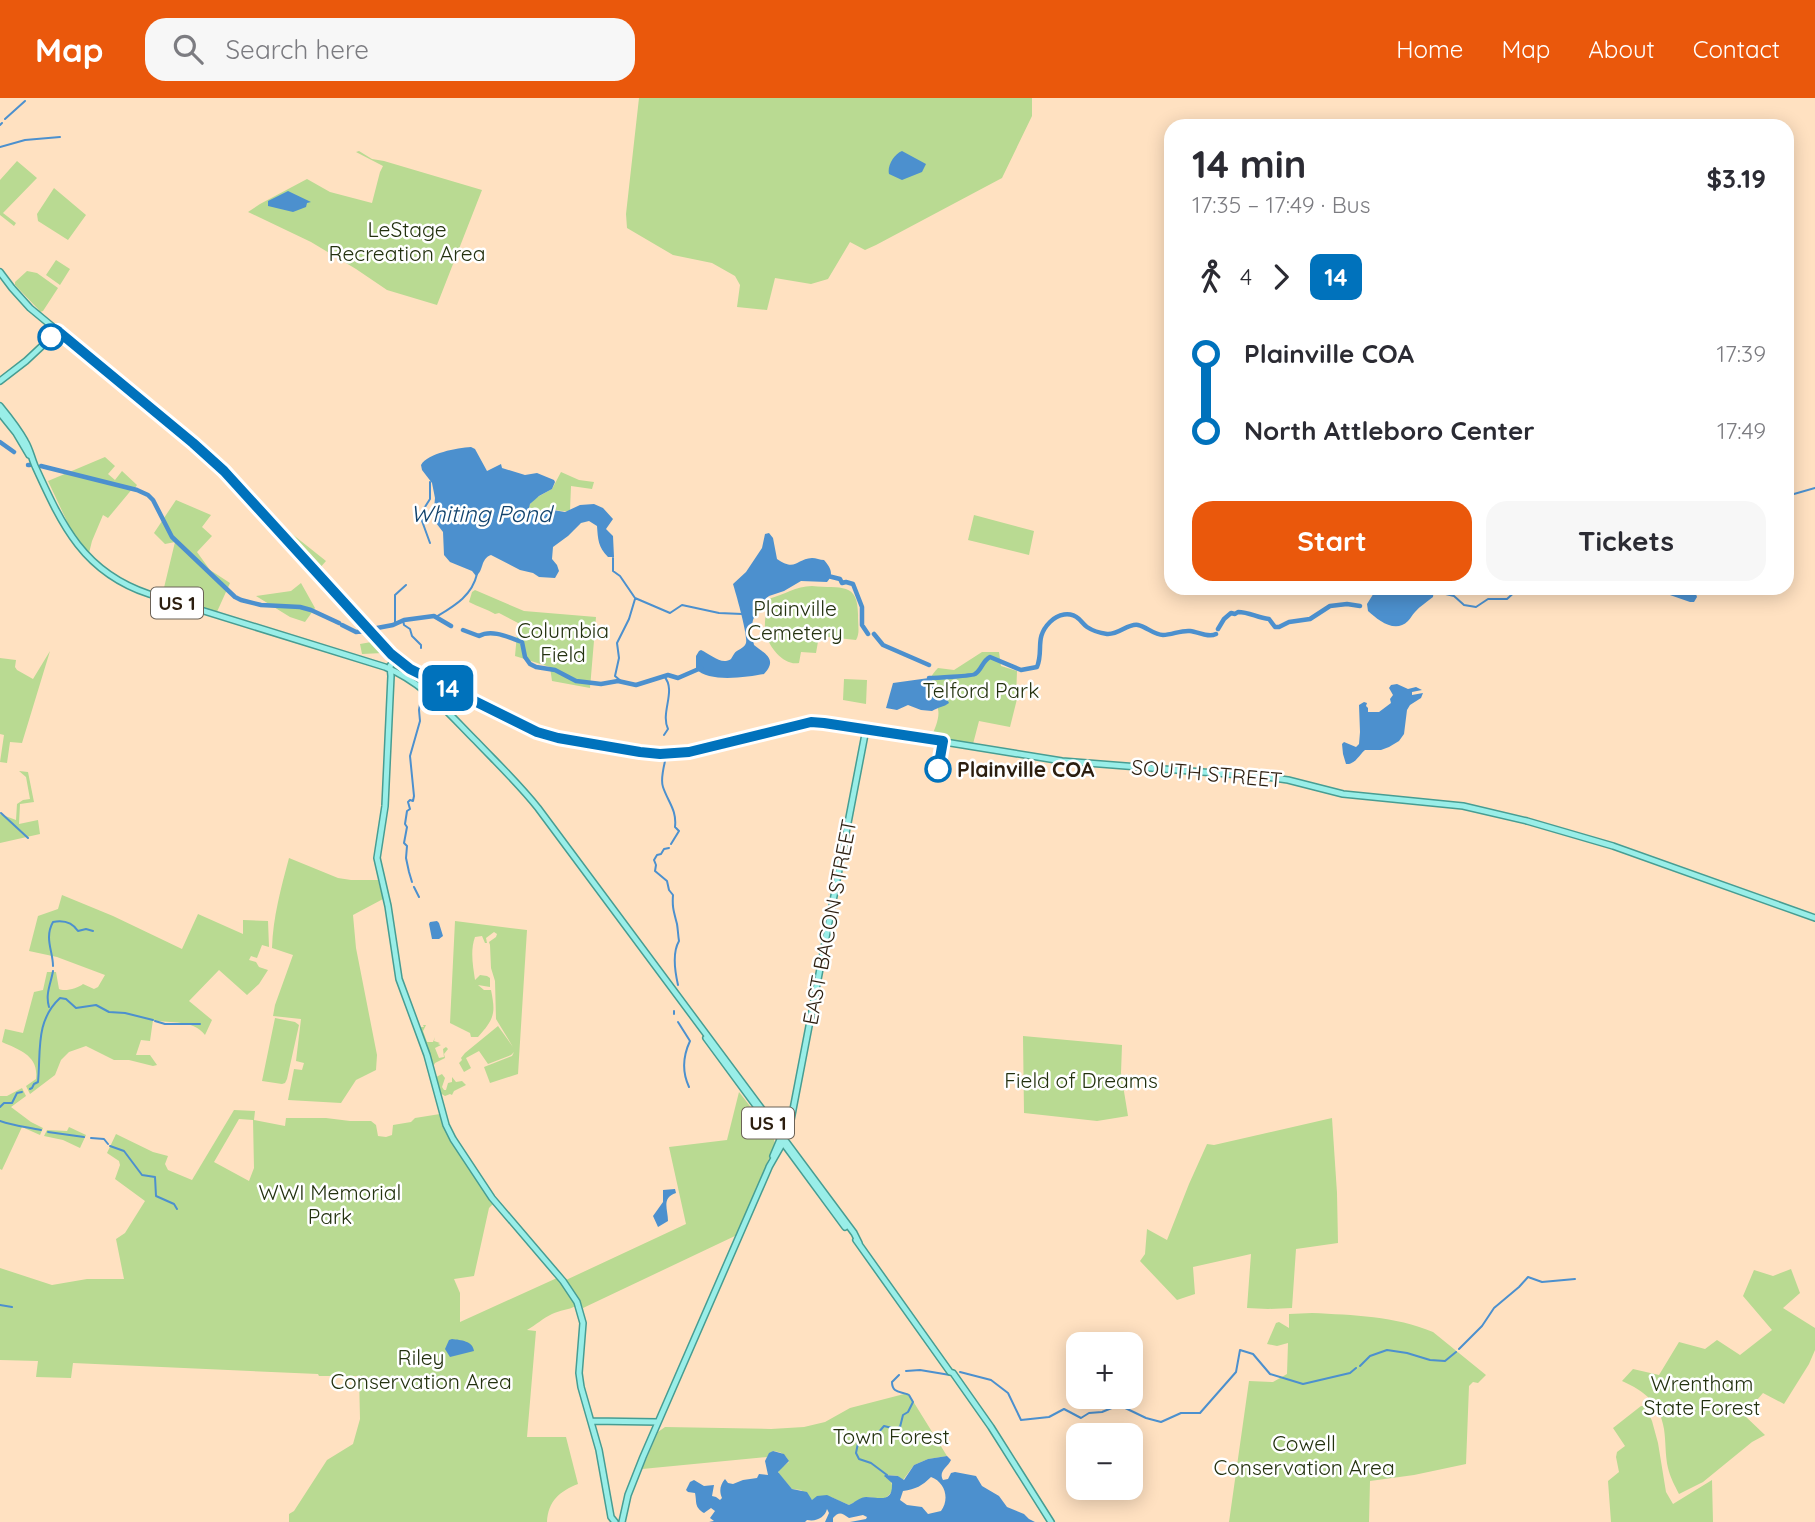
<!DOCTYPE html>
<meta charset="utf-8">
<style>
:root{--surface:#fff;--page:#f7f7f7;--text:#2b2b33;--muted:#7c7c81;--accent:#ea580c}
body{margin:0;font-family:Quicksand,sans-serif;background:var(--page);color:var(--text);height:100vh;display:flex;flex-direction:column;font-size:26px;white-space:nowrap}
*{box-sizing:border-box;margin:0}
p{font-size:23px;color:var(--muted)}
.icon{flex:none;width:38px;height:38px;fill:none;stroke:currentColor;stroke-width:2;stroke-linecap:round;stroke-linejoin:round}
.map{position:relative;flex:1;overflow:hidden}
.panel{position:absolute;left:1164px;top:21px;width:630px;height:476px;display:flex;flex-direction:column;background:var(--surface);border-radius:21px;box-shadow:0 4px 18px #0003}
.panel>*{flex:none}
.badge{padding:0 14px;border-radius:10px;font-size:24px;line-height:46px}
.buttons{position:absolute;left:1066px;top:1234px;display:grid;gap:14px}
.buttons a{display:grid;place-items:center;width:77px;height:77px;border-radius:14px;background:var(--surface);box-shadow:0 4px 18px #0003;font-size:35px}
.map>.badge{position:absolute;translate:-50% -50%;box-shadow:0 0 0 4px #fff}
.legs{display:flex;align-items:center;gap:10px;height:77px;padding:0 28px;font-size:23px}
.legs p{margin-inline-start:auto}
.head{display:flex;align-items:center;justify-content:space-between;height:119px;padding:0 28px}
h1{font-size:38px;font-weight:800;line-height:52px}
.button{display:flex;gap:14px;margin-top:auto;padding:14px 28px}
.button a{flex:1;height:80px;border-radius:21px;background:var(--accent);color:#fff;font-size:28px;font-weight:800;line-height:80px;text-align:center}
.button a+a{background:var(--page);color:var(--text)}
ul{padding:0 28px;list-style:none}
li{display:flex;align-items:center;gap:24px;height:77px;font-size:26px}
li i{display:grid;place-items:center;width:10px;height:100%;margin:0 9px;background:currentColor}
li i::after{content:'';width:18px;height:18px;margin:-9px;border:5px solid;border-radius:50%;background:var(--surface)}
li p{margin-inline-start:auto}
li:first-child i{background:linear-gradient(#0000 50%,currentColor 0)}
li:last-child i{background:linear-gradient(currentColor 50%,#0000 0)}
header{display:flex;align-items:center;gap:42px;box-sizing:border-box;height:98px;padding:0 35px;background:var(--accent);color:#fff}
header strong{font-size:33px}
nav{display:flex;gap:38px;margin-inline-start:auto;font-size:24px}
.search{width:490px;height:63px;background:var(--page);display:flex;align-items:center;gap:18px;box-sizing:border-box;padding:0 24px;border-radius:21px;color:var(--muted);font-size:26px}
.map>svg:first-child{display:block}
</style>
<header>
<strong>Map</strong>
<div class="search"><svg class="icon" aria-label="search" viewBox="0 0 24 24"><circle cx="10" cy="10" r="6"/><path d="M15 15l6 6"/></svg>Search here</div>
<nav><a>Home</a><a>Map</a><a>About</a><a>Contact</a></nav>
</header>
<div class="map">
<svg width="1815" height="1424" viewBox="0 0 1815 1424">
<rect width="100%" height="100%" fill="#ffe1c1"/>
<path fill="#b9da92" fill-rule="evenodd" d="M639,0H1032V18L1002,80L876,147L865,152L850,144L828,181L811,186L775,180L767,212L737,209L740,187L735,178L712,165L673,157L627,130L626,116Z
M359,53L372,61L384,63L482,92L437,207L387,192L356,171L311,144L248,114L260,106L307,81L330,94L372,105L380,74L383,68L356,54Z
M17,63L37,80L3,115L16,125L14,128L0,117V82Z
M54,90L86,117L68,142L38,123L37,116Z
M56,162L70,171L60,187L46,177Z
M27,173L37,175L58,190L43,213L40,214L38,211L15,187V184Z
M105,359L115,368L108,376L115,382L122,373L137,387L135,390H133L108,420L103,417L92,443L89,455L71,432L48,383Z
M561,374L579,382L594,384L592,391L571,388L570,413C563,414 560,412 554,412C547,411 540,413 533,413L530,412L529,408L534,401L552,391Z
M176,402L211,417L202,429L212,438L197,454L210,472L230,485L216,516L179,504L168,499L162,498L175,444L165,446L154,435Z
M974,417L1034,433L1029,457L968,442Z
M277,424L326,463L318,472L275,426Z
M301,485L315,510L305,524L290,519L256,498L291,493Z
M812,488C842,491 859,483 858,520C858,528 860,535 856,542L819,538L816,555L801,554L799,565C784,568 770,550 766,537C763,527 767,511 768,501C784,497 796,488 812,488Z
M475,492L524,513L596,519L590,590L552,583L550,569L515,558L518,525L499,515L495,516C487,511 478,509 469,504L472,494Z
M377,543L384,553L383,555L362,556L360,546Z
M50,553L22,645L10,644L7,665L0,664L4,637L0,636V560L16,562L15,569L17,572L33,581Z
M982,554H999L1001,568L1017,573L1016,600L1017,601L1010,629L979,623L973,646L932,638C935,630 940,620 938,611C935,593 919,590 938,570L954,572Z
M844,581L867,582L866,606L843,602Z
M19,673L28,674L34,704L20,706L19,726L38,722L40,736L0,745V716L16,722L17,706L23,702L30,701L26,679Z
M289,760L338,780L351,782H378L383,801L353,817L356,850L377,957L376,972L356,982L341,1005L288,1002L294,971L302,972L304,965L296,963L301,921L273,918L275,907L293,857L272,850C273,819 281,790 289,760Z
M62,797L113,818L182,851L198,816L243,836V822L268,823L269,849L262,847L257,860L251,858L249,862L256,864L259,869L268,872L259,886L247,897L219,872L189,903L212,922L205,937C193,921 171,926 153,922L150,943L141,942L136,957H150L157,967L153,968L129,962H114L86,948L69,954L61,962L55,977L30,996L26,988L36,981C39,958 20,952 2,944L5,931L23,935L34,894L43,892L47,874H56L59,891C65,894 78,890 83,886L94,891L98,889L105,877L57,859L29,853L38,818L58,811Z
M455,823L527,832L518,976L490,985L484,969L512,958L514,954L511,957L488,966L479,953L466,960L471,970L464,974L459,965L462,962L461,960L465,955L498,928L513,949L496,921L495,883L491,870L490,847L489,844L496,839L497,836L494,834L486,840L487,845H485L482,838L475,839C470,853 473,868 475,882L480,877L487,878L490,880V889L478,887L484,892H491C496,916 494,921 478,939H471L470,935L450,925Z
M275,920L295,924L299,927L287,981L285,985L282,986L262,983Z
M423,927H426L423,933L427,944H433L435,939L434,943L440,945L438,946L441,947L435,950L439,960L444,959L443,951L446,949L448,951L444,956L445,960L435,965L434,967L432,966L419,929H424Z
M1023,938L1122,947L1121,975L1128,1018L1097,1023L1024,1015Z
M442,976L445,980L442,989L444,992H446L448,985L452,984V979L456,984L462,983L466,987L454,993L452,997L450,996L445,998L440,995L436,979Z
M22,990L26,998L11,1009L31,1024L43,1030L40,1037L22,1029L2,1072L0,1071V998H7Z
M739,994L753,1012C752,1036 772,1024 775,1046L737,1137L583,1210L574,1193L566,1182L686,1126L669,1049L727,1042Z
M234,1012L255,1013L254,1022L285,1028L286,1020H326L350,1023H371L376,1027L378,1038L386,1039L392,1037L393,1027L411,1024L415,1020L440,1016L445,1032L493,1106L489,1110L474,1178L454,1181L460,1195V1224L557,1180L570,1198L576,1208C568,1212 560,1212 552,1216C543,1220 536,1227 527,1232L536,1233L527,1339H566L578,1386C560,1393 548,1403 547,1424H289V1416L294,1413L327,1362L353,1346L360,1321L359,1278H319L318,1276L73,1265L71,1280L36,1279L38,1263L0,1262V1170L52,1187L87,1181H124L116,1141L125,1135L145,1103L115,1081L120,1067L119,1063L107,1055L116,1036L153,1054L168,1058L165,1066L168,1072L192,1082ZM239,1021L253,1022L254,1070L249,1083L214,1064Z
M1332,1020L1337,1095L1338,1145L1296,1151L1292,1210L1268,1211L1247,1210L1251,1156L1193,1169L1195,1196L1177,1202L1140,1163L1145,1156L1147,1131L1167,1142L1189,1086L1207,1046L1214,1047Z
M69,1029L86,1037L80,1050L63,1042L44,1038L47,1032L67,1033Z
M1791,1171L1800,1195L1783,1210L1815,1230V1252L1809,1266L1784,1306L1763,1295L1744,1317L1765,1337L1752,1344L1703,1384L1679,1396C1675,1388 1670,1379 1668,1370C1665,1357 1666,1344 1664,1331C1660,1306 1645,1293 1622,1283L1633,1271L1659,1277L1679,1244L1705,1251L1717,1242L1740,1257L1772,1232L1743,1198L1754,1172L1773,1178Z
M1312,1215C1353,1217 1395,1218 1433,1234L1486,1277L1478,1285L1473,1284L1469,1288L1466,1366L1414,1377L1370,1383L1369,1424H1229L1249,1283L1273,1284L1287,1276L1288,1245L1277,1248L1267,1246L1276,1225L1279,1224L1289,1230V1216Z
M908,1295L947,1358L928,1361L914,1367L903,1382L898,1378L888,1377L885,1379L891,1383L893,1391C885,1406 878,1399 866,1399C860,1400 854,1405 849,1407L831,1399L812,1402L801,1392L792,1391L779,1376L778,1372L789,1364C785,1356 782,1354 773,1353L767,1359L642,1371L658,1334L665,1329L771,1331L804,1329L825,1324L850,1310Z
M1641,1308H1645L1652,1323L1658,1345L1666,1394L1673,1406L1712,1382L1713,1424H1611L1608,1383L1619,1374L1616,1359L1617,1354L1625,1348L1613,1330Z"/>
<path fill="#4c90ce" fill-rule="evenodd" d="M902,53L926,66L922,74L902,82L889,76C887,68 894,56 902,53Z
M288,93L311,104L307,105L306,109L293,114L268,108V103Z
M471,349L475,351L487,373L501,366L502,370L525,377L537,375L554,382L555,384L552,391L539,398L530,406L529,410L531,413L553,412L565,414L580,407L594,406L603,410L613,421L606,431L613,438L614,459H608C598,449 598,441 597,428L589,423L581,425L568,438L553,449L552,461L557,467L559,473L555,480L539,479L533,475L520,472L491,457C480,461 484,473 476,478L472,473L450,464L444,457L443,434L433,421L435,400L432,385L422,372L421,367C428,355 457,350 471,349Z
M769,435L773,440L777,461C796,474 796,461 812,460C816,460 820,462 824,462C831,470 834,476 827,484L801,483L784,493L769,498L763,503L757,512L753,522L751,532L754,547C765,556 778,561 764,576C747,579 709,585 696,571V558L699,553L701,552C708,555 718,564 726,563C732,562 731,560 734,556C737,551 744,551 746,545C748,537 736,496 733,486L746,474L762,450L765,436Z
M1377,490H1434L1433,499C1427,504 1420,508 1415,514C1412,517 1411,520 1408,523C1395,536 1378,522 1368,513L1367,506Z
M1667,490H1683L1689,497L1696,496L1697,499L1694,504H1690L1667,496L1666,493Z
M929,580H932C931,593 938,596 948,603L949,605C944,609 938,609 932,613L921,612L908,607L897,612L886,610L893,585Z
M1397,586L1408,591L1416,589L1422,592L1412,594V597L1423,595L1421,600L1410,607L1407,612L1404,636L1399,643L1389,649L1381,652H1365C1359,657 1355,667 1346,666L1343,656L1342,646L1344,644L1356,649L1359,646L1360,634L1359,607L1364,604L1367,605L1366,608L1368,610V614H1379L1391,605L1390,601L1393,597L1389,590L1391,587Z
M437,823L439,825L443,838L439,841H432L429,826L430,824Z
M675,1091L676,1095C661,1100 668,1111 668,1123L658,1129L653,1118L663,1104V1092Z
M452,1241C461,1242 473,1243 474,1253L450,1259L445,1251L449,1242Z
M773,1353L784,1356L789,1363L778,1374L792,1391L807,1394L812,1402L817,1398L827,1397L849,1407C854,1405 860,1399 866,1399C879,1399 893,1406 892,1385L884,1378L885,1377L898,1378L904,1382L914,1367L928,1361L947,1358L951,1362C948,1369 938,1373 943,1382L948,1381L951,1375L955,1374L976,1378L982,1388L999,1398L1007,1409L1024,1416L1029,1421L1035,1424H850L866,1421L867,1419L863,1417L849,1420C842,1415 839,1413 833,1420V1424H825L829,1415L827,1411C825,1419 817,1424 807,1422L805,1424H709L714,1423L710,1420L715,1413L711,1410L704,1415C694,1409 697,1404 695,1395L688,1394L686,1392L690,1384L694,1382L704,1388L714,1387L712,1398L716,1399L720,1402L722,1400C719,1393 720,1387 725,1381L728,1385L733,1386L743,1382L757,1380L759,1376L768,1377L765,1363L769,1355ZM931,1379C945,1384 950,1401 941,1413L928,1416L922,1409L907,1407L900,1402L903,1393C916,1391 922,1388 931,1379Z"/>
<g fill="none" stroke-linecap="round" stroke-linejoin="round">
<path stroke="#4c90ce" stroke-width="2" d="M5,21L25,3
M0,27L2,25
M0,49L25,42L60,39
M430,384V401L423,412L422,423L430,445
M1787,398L1815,390
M613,460V473L620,478L635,500L670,515L682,507L719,515L742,516
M1433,493L1454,498L1464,507L1476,509L1488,501H1507L1519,490
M436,519C454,508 472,498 477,476
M403,522L404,527L410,531L412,538L421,547V550
M395,526V497L406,487
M622,584L615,578L619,560L617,545L629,521L635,501
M664,637L668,631C660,614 677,593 664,578
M666,659C664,668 660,681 663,689C668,704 677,712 675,729L679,733L671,746
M1,715L28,740
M669,750L664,751L661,756L657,757L654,762L656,767L655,773L667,783L669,792L673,797C672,810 674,814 677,826C678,832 678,837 679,843C672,855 675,874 678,887
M412,784L409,774L406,760L407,748L404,745L407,729L405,726L407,713L410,711L408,704L410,702L413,703L414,698L410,658L420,623L419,612L422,595
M414,789L419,799
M53,868C53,853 44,840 53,824C63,822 72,824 78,833L86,831L93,833
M49,909C45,896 51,885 53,873
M674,916V913
M155,923L165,926H200
M678,924L690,943C683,958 682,974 689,989
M30,991L32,990L34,986L38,984C41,954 35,923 60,900L66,901L76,910L96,907L109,914L125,915L153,922
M0,1009L4,1005H12L17,995L22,994
M0,1023C14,1028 27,1029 41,1032
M48,1034L84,1039
M91,1040L104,1041L108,1046
M110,1048L124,1053L142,1077L155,1079L156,1098L174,1106L177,1111
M0,1207L12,1209
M1459,1251L1482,1228L1494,1210L1519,1189L1528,1179L1542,1184L1575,1181
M1360,1268L1370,1258L1387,1252L1407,1255L1430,1262L1445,1263L1456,1254
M906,1273L920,1272L950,1277
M960,1274L991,1282L1008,1295L1021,1322L1049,1319L1064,1311L1081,1320L1089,1315L1102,1314L1119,1307L1146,1320L1161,1324L1181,1315H1200L1236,1274L1240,1252L1253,1256L1270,1276L1303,1286L1350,1275L1356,1270
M887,1377L871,1365L859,1361L856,1355L859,1340L878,1335L884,1328L896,1331L900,1329L903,1317L908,1314L913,1304L909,1297C902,1293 892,1296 892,1284L899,1277"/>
<path stroke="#4c90ce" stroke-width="4.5" d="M0,344L14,354
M28,367H30
M41,368L137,392L148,397L153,402L172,439L235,499L241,502L261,507L300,509L311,512L339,525
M828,478L840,481L842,485L846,484L853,486L862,509V527L868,536
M342,527L356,534L367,533
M377,530L393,527L404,522L434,518L451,528
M1218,531L1224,521L1231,515L1235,516L1238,514C1250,514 1257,520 1269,521L1275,529H1279L1289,524L1310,521L1330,508L1347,506L1360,508
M463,532L479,538C492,531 508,539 522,544L525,559L530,566L536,569L555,572L576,583L601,586L618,583L636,587L668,577L678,580L701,570
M874,536L883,547L929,567
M929,580C933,580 973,578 975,576C982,572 982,563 990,559L1021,572L1037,569C1044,552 1034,540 1050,524C1058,516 1070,513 1079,521C1082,524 1084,527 1087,529C1093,533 1100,535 1107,536C1119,537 1128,525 1138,527C1147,529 1154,537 1163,537C1172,537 1181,532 1190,533C1199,534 1208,540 1216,536"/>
<g stroke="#479d92" stroke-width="8">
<path id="major" d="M0,174L12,190L30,210L193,345L224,374L401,565L413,573L537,634L559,641L627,652L667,656L695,652L799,627L821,624L1062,663L1266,679L1288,682L1343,696L1463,708L1527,723L1613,748L1815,820
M0,283L26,263L58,233
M0,308C9,319 18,330 25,343C30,351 31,359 35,368C62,427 83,474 149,496L385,569C424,585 447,614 476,643C497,665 519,686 538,710L854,1135L859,1145
M0,315L16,335L29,357L31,358
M396,560L390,568L391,578L385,708L377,760L388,808L399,881L427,957L446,1027L453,1041L492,1100L563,1183L577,1204L583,1225L579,1275L581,1289L599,1352L611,1419L615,1424
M706,940L845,1129
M773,1058L787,1025
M769,1069L785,1041L791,1022L866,631
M856,1142L950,1274L953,1275L991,1329L1051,1424
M591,1323L658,1324
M622,1424L628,1397L643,1359L770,1067"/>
</g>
<use href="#major" stroke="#99eee8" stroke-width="5"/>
</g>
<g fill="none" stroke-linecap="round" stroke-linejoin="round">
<g stroke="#fff" stroke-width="16">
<path id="line-1" d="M51,239L58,233L59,234L193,345L224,373L391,556L410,571L537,634L558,640L640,654L660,656L689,654L799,627L811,624L824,625L943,643L938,671"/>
</g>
<use href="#line-1" stroke="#0072bc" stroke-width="10"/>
</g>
<g fill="#fff" stroke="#0072bc" stroke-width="3.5">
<circle cx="51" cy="239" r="12"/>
<circle cx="938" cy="671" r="12"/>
</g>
<g text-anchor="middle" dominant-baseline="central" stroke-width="5" stroke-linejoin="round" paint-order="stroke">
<g fill="#fff" stroke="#6b6257" stroke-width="2">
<rect x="151" y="489.5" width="52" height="31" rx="5"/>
<rect x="742" y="1009.5" width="52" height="31" rx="5"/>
</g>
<g font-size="19" font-weight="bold" fill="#2c1e0f">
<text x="177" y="505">US 1</text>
<text x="768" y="1025">US 1</text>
</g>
<g font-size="21" fill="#23310f" stroke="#fff">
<text x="407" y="131">LeStage<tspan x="407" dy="24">Recreation Area</tspan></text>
<text x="795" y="510">Plainville<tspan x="795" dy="24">Cemetery</tspan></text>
<text x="563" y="532">Columbia<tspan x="563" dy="24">Field</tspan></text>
<text x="981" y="592">Telford Park</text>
<text x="1081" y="982">Field of Dreams</text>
<text x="330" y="1094">WWI Memorial<tspan x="330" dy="24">Park</tspan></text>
<text x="421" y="1259">Riley<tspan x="421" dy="24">Conservation Area</tspan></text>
<text x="1702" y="1285">Wrentham<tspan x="1702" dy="24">State Forest</tspan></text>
<text x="891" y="1338">Town Forest</text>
<text x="1304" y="1345">Cowell<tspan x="1304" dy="24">Conservation Area</tspan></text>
</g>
<g font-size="21" font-weight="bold" fill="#2c1e0f" stroke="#fff" text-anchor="start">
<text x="957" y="671">Plainville COA</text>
</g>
<g font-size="21" fill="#2c1e0f" stroke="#fff">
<text transform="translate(1207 675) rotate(5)">SOUTH STREET</text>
<text transform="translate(829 824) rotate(-79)">EAST BACON STREET</text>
</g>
<g font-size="23" font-style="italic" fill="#12436d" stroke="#fff">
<text x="481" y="415">Whiting Pond</text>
</g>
</g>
</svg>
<div class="buttons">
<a>+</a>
<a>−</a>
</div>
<b class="badge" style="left:448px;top:590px;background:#0072bc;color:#fff">14</b>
<section class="panel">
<div class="head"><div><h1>14 min</h1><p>17:35 – 17:49 · Bus</p></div><b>$3.19</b></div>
<div class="legs"><svg class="icon" aria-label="walk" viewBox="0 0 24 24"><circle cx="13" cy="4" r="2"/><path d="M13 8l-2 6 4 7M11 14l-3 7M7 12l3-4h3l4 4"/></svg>4<svg class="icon" aria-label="forward" viewBox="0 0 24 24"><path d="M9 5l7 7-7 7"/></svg><b class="badge" style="background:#0072bc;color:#fff">14</b></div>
<ul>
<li><i style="color:#0072bc"></i><b>Plainville COA</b><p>17:39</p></li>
<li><i style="color:#0072bc"></i><b>North Attleboro Center</b><p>17:49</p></li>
</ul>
<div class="button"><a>Start</a><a>Tickets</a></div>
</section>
</div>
